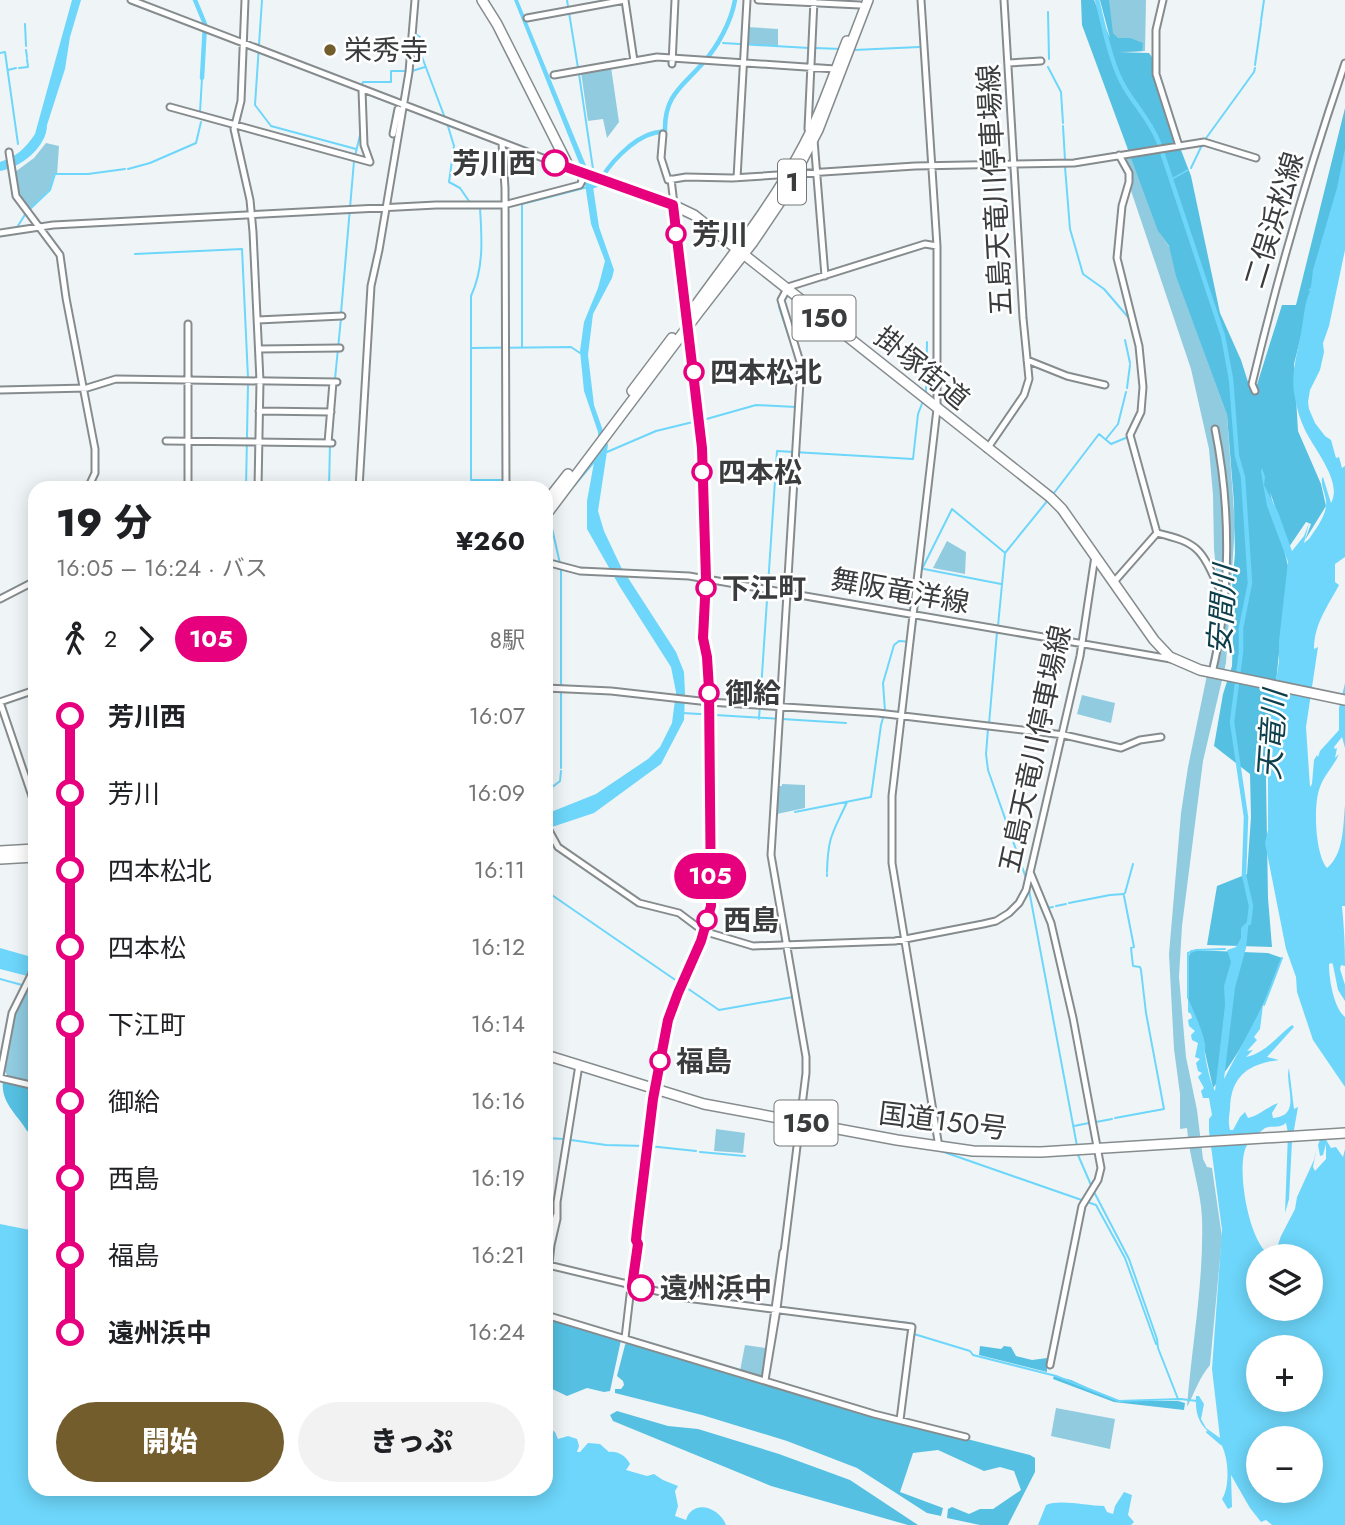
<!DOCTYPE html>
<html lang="ja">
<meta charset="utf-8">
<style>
:root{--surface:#fff;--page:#f2f2f2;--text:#202124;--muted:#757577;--accent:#745d2d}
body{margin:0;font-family:Jost,"Noto Sans JP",sans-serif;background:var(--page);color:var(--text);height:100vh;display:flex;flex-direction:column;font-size:26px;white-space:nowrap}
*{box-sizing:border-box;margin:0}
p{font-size:23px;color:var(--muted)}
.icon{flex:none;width:38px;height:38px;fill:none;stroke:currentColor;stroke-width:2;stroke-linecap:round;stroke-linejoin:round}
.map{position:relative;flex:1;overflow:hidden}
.side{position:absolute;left:28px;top:481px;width:525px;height:1015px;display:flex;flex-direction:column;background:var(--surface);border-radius:21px;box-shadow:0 4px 18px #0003}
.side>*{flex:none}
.badge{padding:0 14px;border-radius:23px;font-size:24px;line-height:46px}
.buttons{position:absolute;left:1246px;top:1244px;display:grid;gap:14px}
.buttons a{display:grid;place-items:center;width:77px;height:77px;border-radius:50%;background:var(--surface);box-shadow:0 4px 18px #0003;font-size:35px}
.map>.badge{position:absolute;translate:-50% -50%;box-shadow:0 0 0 4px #fff}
.legs{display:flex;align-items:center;gap:10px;height:77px;padding:0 28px;font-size:23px}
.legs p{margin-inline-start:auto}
.headline{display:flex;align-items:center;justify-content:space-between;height:119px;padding:0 28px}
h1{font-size:38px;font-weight:800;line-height:52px}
.button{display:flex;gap:14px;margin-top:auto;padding:14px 28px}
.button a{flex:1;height:80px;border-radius:42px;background:var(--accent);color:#fff;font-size:28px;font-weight:800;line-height:80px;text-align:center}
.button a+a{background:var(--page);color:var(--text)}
ul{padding:0 28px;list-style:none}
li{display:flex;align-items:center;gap:24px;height:77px;font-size:26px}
li i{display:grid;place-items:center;width:10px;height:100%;margin:0 9px;background:currentColor}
li i::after{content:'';width:18px;height:18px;margin:-9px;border:5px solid;border-radius:50%;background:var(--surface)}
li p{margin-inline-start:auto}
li:first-child i{background:linear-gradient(#0000 50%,currentColor 0)}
li:last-child i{background:linear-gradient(currentColor 50%,#0000 0)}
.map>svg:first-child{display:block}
</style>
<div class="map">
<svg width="1345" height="1525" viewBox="0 0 1345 1525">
<rect width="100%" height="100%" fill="#eff5f7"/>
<path fill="#90cbe0" d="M1100,0H1146L1145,51L1116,53Z
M747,27L778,29V46L746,44Z
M611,67L619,122L607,138L603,119L588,121L581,72Z
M46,143L59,146L57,175H54L50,189L28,211L19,200L15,172L34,158Z
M1130,152L1159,232L1170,248L1185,299L1227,415L1235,525L1226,663L1203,761L1182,926L1179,977L1186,1057L1197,1110L1203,1159L1207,1167L1212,1168L1222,1237L1210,1365C1199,1378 1195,1392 1187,1407C1192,1344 1204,1281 1202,1218C1201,1190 1189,1158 1187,1128L1180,1129V1094L1174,1049L1169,954L1181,813L1188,767L1220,612L1214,549L1213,495L1209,449L1191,369L1119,155Z
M947,541L966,552L965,574L933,568Z
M1082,695L1115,703L1111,723L1077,714Z
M782,784L805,785V808L777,814L779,786H782Z
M31,982L35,983V1083L8,1077L4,1070L16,1012Z
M716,1129L745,1133L743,1153L714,1151Z
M745,1345L765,1348L767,1350L762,1378L740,1371Z
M1056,1408L1115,1419L1110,1449L1051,1436Z"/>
<path fill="#55c0e2" d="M1081,0H1094L1110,38L1100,0H1109L1113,33L1118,38H1130L1143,43L1142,51L1116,52L1149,53L1154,60L1171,124L1191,176L1220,313L1241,360L1249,385L1255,391L1282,305H1296L1345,108V162L1294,364L1298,431L1321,484L1326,506L1305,540L1311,524L1306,522L1289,547L1270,492L1288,566L1266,779L1268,898L1272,947L1207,945L1217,886L1247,874L1251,817L1250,774L1214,746L1223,694L1232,666L1233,634L1231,599L1235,553L1234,503L1227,415L1176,276L1169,246L1158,231L1082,25Z
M1191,950L1268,953L1282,958C1264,1007 1245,1047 1213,1088L1200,1030L1188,1002L1187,962Z
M3,1080L35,1087V1134L27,1131C18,1115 0,1103 3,1080Z
M546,1317L621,1340L610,1391L604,1392L587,1388L567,1396L546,1386Z
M627,1342L873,1415L1030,1455L1035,1458V1472L1008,1525H980L947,1518L948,1509L952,1507L969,1514L980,1509H993L1021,1490L1014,1471L1000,1467L984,1471L938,1450L913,1453L900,1492L943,1508L941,1516L927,1513L857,1468L787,1441L702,1415L615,1393V1389H621L624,1385L623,1381L617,1376L625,1345Z
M980,1346L1001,1349L1004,1346L1011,1347L1016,1356L1032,1360L1047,1358V1372L979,1355Z
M1054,1376L1071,1380L1117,1401H1178L1185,1403L1184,1410L1114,1402L1053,1379Z
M617,1411L668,1426L698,1429L779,1454L850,1480L918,1525H908L771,1486L613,1421L610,1415Z"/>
<path fill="#6dd6fa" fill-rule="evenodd" d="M72,0H81L70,37L65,69L47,125C47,147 20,168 0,171V162C17,156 25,149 35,134Z
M514,0H518L592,180L599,227L614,270L612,278L593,314L588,355L594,405L608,445L598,511L604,531L621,567L676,652L684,672L685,693L684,720L661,764L594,813L546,829V814L596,794L648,759L660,747L672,723L676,692L671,667L620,587L587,529V501L595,457L599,454L598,432L584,391L580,351L584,322L598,288L605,261L591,224L585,184L580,165Z
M1345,149V250L1329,326L1323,343L1324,352L1320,370L1310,390L1308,402L1309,409L1315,423L1325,436L1331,440L1336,458L1339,457L1342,468L1345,466V557L1335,564V582L1339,585C1328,606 1314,624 1314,649L1318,647L1306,727L1310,787L1312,784L1314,760L1317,755L1318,757L1320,751L1339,730V708L1345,683V748L1342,737L1334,747L1335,749L1337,748L1335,758L1339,754C1334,766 1324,775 1320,787C1313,804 1315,854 1327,868C1344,854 1343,826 1345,805V906H1342C1344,926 1345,946 1345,966L1341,965L1340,969L1345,985V1001L1338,990L1333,965L1332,963L1329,964C1329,980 1334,1008 1345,1017V1087L1313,1040L1297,992L1296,977L1286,949L1265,843L1268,830V734L1279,661V641L1288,562L1267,506L1261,472L1262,468L1265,477L1264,485L1278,512L1292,551L1304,536L1309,523L1304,543L1309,539C1315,530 1328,514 1326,501C1325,492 1321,487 1322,478L1323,477L1331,503C1343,482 1314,449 1305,430C1300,420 1297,409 1295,398C1290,376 1297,355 1301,333C1304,318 1304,304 1310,291L1308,290L1311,287L1313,270L1337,188Z
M1249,920L1246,948L1235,988L1224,1079L1263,1005L1260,1029L1254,1037L1257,1040L1247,1051L1253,1050L1246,1057C1267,1052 1276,1037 1292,1025L1294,1027L1267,1057L1279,1060C1248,1064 1231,1076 1230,1109C1229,1117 1228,1122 1230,1130H1233L1240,1117L1245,1112L1248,1118C1260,1115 1267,1107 1278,1103L1272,1113L1273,1118C1303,1116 1284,1085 1289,1068L1294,1109L1298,1107L1292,1141L1289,1199L1285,1213L1288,1133L1286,1123C1279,1129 1273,1125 1265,1128C1261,1131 1249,1141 1246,1147C1236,1169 1249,1245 1271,1256H1258V1309H1311V1256H1274L1281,1236L1295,1209L1297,1197L1314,1160L1317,1147L1313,1167L1315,1171L1326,1159V1144L1323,1155L1320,1156L1318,1145L1321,1137L1325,1138L1331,1148L1336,1147L1343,1157L1345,1149V1525H1272L1266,1520L1261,1522L1250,1508L1231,1475L1232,1507L1228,1509L1222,1499C1230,1487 1229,1458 1221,1444C1221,1443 1213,1437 1213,1436C1199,1424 1195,1415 1196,1396H1199L1204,1404L1201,1419L1206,1428L1220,1438L1212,1369L1222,1230L1209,1131V1119L1212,1115L1209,1098H1203L1201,1091L1204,1088L1198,1077L1202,1073L1198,1071L1196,1063L1200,1059L1195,1057L1198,1043L1192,1040L1191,1035L1195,1031L1189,1026L1188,1020L1192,1018L1191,1014L1188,1012V998C1194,1013 1202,1028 1205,1044C1206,1048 1204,1051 1205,1055C1207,1066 1210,1082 1215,1091L1225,1005L1224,986L1231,962L1227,950L1236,947L1241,938V928ZM1258,1348H1311V1400H1258ZM1258,1438H1311V1491H1290L1293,1498L1282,1491H1258Z
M0,948L35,958V978L0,969Z
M0,1224L35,1231V1489H546V1426L555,1432L558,1439L568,1436L577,1439L579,1446L577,1452H580L588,1443L600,1444L609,1452C618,1451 626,1456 630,1464L626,1470L647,1476L654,1474L663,1480L678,1486L675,1491L678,1506L675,1516L686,1520C693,1498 720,1508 726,1525H0Z
M1124,1492L1132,1495L1128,1515L1134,1522L1131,1525H1038L1046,1505C1060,1499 1087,1506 1104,1506L1107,1512L1113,1514L1115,1506Z"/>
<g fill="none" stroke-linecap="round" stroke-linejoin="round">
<path stroke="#6dd6fa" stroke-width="2" d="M262,0L255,105L271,126L356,149
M567,0L578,68
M1048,12L1049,59
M1261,21L1264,0
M25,24L26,46
M414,33L420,37L422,57L445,118
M723,43L809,48
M716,44H719
M815,48L841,49
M26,50L27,57
M854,50L919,47
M0,53L5,52L18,144
M1255,65L1261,23
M1048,67L1061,92L1063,123
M19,68L28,67L27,59
M8,70L16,68
M579,74L593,169L590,171
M361,87L363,82H391V71H412L425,67
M200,112L202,78
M447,123L454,146L449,182L460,188L471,204
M1063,126L1065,160
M1204,141L1254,72L1255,68
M355,156L361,131
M1065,167L1070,229L1083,274L1104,289L1128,317
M1191,168L1202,145
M128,169L150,163L196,143L201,122
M1170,180L1188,170
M475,208H480C482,239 484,268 471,296V480H504
M30,209L50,190L55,174H88L125,169
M16,229L26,213
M135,254L242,249L248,378
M783,290L779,298V307L799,367
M341,313L354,161
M1125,340L1130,363
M472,348L571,347L580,353
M522,348V204L588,187
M335,379L341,318
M1127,388L1130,365
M926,393L927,342
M703,420L756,405L796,407
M1106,439L1118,424L1126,392
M607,452L656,431L697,421
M573,487L594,462
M246,488L248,384
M329,488L330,444
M1054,493L1099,434L1111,444L1128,437
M549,515L561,568V768
M924,569L1001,584
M921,571L952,509L1004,552
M916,613L919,587
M998,626L1005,553L1048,500
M683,713L846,723
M759,719L777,451L913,459L918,414L923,401
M989,724L997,632
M988,729L986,754L988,770L1026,878
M546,792L560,781L561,771
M795,812L871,797L881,725L885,711L883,683L894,645L899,641L913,642L916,619
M827,872C828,835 833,833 847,802
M827,874V876
M1029,890L1077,1146
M546,891L719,1010L793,997L784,948
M1125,893L1133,864
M1069,903L1110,895L1124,894
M1056,906L1066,904
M1047,908L1053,907
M817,941H833
M0,979L22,985
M1188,998V953L1196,950L1225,949
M1264,1005L1282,958
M13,1020L16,1012
M929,1068L941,1142
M1115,1118L1164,1109L1146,1013L1141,970L1140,967L1133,966L1131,948L1134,947L1124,896
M1096,1122L1112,1119
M1074,1126L1089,1123
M546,1138L564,1139
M571,1140L606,1145L645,1146
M649,1146L696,1151
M941,1151L1096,1205L1125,1258L1156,1344
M700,1152L745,1156
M1078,1155L1091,1185
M1093,1190L1129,1259L1157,1339L1158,1348L1178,1399
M677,1293L752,1304
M844,1316L909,1323L910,1326
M914,1334L970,1351L973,1355L1056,1376L1119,1401L1181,1399L1197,1401
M1207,1432L1221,1444"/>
<path stroke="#6dd6fa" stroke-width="4.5" d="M195,0L205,24L202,78
M1097,0C1104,27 1111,65 1125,88C1137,108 1150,120 1159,143L1223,336L1231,379L1237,456L1243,477L1250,583L1241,628V652L1232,722L1246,817L1244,875L1251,906L1249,923
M590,187L599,184C607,165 633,138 654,133C658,132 662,132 665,131C664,95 683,86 703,63C718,46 731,22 735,0"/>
<g stroke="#868c8e" stroke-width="9">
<path id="secondary" d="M131,0L569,168
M245,0L241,101L234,129L250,200L253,232L260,381L258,488
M625,0L634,61
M758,0L860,5
M921,0L937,246V409L892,796V863L939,1147
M1163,0L1156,30V74L1179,146
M527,18L625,0
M1008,63L1041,61
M672,64L675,0
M554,75L657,57L835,69
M362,90L364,145L370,162
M170,107L370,162
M810,132L808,129L814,0
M393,134L398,109
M663,134L661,158L668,180L686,177L732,178L915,166L1074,163L1204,142L1256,158
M814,140L825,276
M502,143L505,188L506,488
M9,152L16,196L60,255L66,298L95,449V473L88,488
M1119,155L1129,173V182L1122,206L1117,258L1139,346L1143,387L1141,412L1130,435L1157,533
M737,178L747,0
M0,233L53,225L436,205H504L580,185L582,181L580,172
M258,320L342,316
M188,324V488
M259,349L340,348
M1027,360L1067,376L1105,385
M0,390L87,388L116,379L337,382
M1255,391L1252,384C1278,275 1309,168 1345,63
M259,411L331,412
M166,441L332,443
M328,443L333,382
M987,449L1024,395L1029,379L1023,318L1004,0
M359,488L371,286L379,250L409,72L415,0
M1157,533C1199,543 1201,549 1219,588
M546,562L580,571L689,576L1171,659
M1113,583L1157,533
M0,599L35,581
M1212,673C1231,595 1231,508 1215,429
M546,688L611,691L709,702L878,713L1064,735L1121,748L1140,740L1161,737
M35,690L0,702L35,805
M546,825L558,847L639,903L679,913L703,931L753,946L895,941L983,924L996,921L1009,913L1019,903L1026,890L1080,656L1095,556
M1030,872L1051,923L1073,1018L1101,1168L1098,1180L1082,1206L1050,1365
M0,1076L12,1013L35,967
M0,1078L35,1086
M556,1216L551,1245L557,1219V1202L579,1065
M783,1252L765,1380L777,1309L806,1073V1057L771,855L801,365L781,300L788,287L925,244L937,246
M548,1265L686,1298L912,1327L910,1341
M546,1291L551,1245
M546,1315L874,1414L966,1437
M625,1338L653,1099L665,1034L674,1001L700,943L711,906L709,689L707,657L703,638L707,579L700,422L671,179
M900,1420L910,1341"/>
</g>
<g stroke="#868c8e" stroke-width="12">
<path id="highway" d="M482,0L497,24L570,169L673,205L694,215L1050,497L1062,509L1154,640L1170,657L1200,670L1345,700
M691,312C728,260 769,210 799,154C819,119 832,79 847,41
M632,391L672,338
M546,502L568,474
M546,515L698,313L753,242L782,199L818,130L868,0
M0,851L35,849
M0,859L35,857
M546,1055L704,1104L897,1140L973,1151L1041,1152L1345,1133"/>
</g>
<use href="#secondary" stroke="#fff" stroke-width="5"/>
<use href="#highway" stroke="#fff" stroke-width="9"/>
</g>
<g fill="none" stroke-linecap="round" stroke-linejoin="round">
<g stroke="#fff" stroke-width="16">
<path id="line-1" d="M555,163L673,205L702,448L706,579L703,638L707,657L709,689L711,906L701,941L678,993L668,1020L653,1099L637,1230L636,1240L638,1244L632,1286L641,1288"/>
</g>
<use href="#line-1" stroke="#e6007e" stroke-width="10"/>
</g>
<circle fill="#745d2d" stroke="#fff" stroke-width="2.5" cx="330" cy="50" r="7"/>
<g fill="#fff" stroke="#e6007e" stroke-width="3.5">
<circle cx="555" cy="163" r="12"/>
<circle cx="676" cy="234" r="9"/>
<circle cx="694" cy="372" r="9"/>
<circle cx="702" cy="472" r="9"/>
<circle cx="706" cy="588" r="9"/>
<circle cx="709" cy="693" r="9"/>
<circle cx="707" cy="920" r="9"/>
<circle cx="660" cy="1061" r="9"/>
<circle cx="641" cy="1288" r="12"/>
</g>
<g text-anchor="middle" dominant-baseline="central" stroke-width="5" stroke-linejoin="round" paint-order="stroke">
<g fill="#fff" stroke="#757677" stroke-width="2">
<rect x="778" y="159.5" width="28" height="45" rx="5"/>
<rect x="792.5" y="295.5" width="63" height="45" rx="5"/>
<rect x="774.5" y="1100.5" width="63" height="45" rx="5"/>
</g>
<g font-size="26" font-weight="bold" fill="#3a3c3d">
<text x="792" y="182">1</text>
<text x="824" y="318">150</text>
<text x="806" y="1123">150</text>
</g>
<g font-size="28" fill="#3a3c3d" stroke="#fff" text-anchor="start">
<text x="344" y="50">栄秀寺</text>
</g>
<g font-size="28" font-weight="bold" fill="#3a3c3d" stroke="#fff" text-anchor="start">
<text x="536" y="163" text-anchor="end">芳川西</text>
<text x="692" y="234">芳川</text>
<text x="710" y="372">四本松北</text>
<text x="718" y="472">四本松</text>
<text x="722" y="588">下江町</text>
<text x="725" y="693">御給</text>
<text x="723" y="920">西島</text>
<text x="676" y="1061">福島</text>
<text x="660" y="1288">遠州浜中</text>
</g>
<g font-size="28" fill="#3a3c3d" stroke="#fff">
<text transform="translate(995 190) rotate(-93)">五島天竜川停車場線</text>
<text transform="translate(1274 220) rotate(-73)">二俣浜松線</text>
<text transform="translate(922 368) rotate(39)">掛塚街道</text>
<text transform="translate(900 591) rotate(10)">舞阪竜洋線</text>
<text transform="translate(1035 749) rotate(-78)">五島天竜川停車場線</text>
<text transform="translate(943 1121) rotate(7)">国道150号</text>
</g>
<g font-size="30" font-style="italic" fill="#0d3e4c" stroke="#fff">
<text transform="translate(1222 610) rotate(-86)">安間川</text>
<text transform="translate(1272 735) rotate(-86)">天竜川</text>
</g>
</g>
</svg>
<div class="buttons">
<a><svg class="icon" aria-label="layers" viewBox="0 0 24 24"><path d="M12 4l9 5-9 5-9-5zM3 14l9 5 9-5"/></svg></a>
<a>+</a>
<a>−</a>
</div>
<b class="badge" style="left:710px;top:876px;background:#e6007e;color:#fff">105</b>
<section class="side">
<div class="headline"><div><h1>19 分</h1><p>16:05 – 16:24 · バス</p></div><b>¥260</b></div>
<div class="legs"><svg class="icon" aria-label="walk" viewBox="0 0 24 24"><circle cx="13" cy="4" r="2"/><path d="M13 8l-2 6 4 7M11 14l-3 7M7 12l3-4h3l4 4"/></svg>2<svg class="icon" aria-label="forward" viewBox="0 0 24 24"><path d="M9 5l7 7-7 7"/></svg><b class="badge" style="background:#e6007e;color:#fff">105</b><p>8駅</p></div>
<ul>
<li><i style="color:#e6007e"></i><b>芳川西</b><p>16:07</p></li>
<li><i style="color:#e6007e"></i><span>芳川</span><p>16:09</p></li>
<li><i style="color:#e6007e"></i><span>四本松北</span><p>16:11</p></li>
<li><i style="color:#e6007e"></i><span>四本松</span><p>16:12</p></li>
<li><i style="color:#e6007e"></i><span>下江町</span><p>16:14</p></li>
<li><i style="color:#e6007e"></i><span>御給</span><p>16:16</p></li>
<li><i style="color:#e6007e"></i><span>西島</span><p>16:19</p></li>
<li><i style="color:#e6007e"></i><span>福島</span><p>16:21</p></li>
<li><i style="color:#e6007e"></i><b>遠州浜中</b><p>16:24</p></li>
</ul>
<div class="button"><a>開始</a><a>きっぷ</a></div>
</section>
</div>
